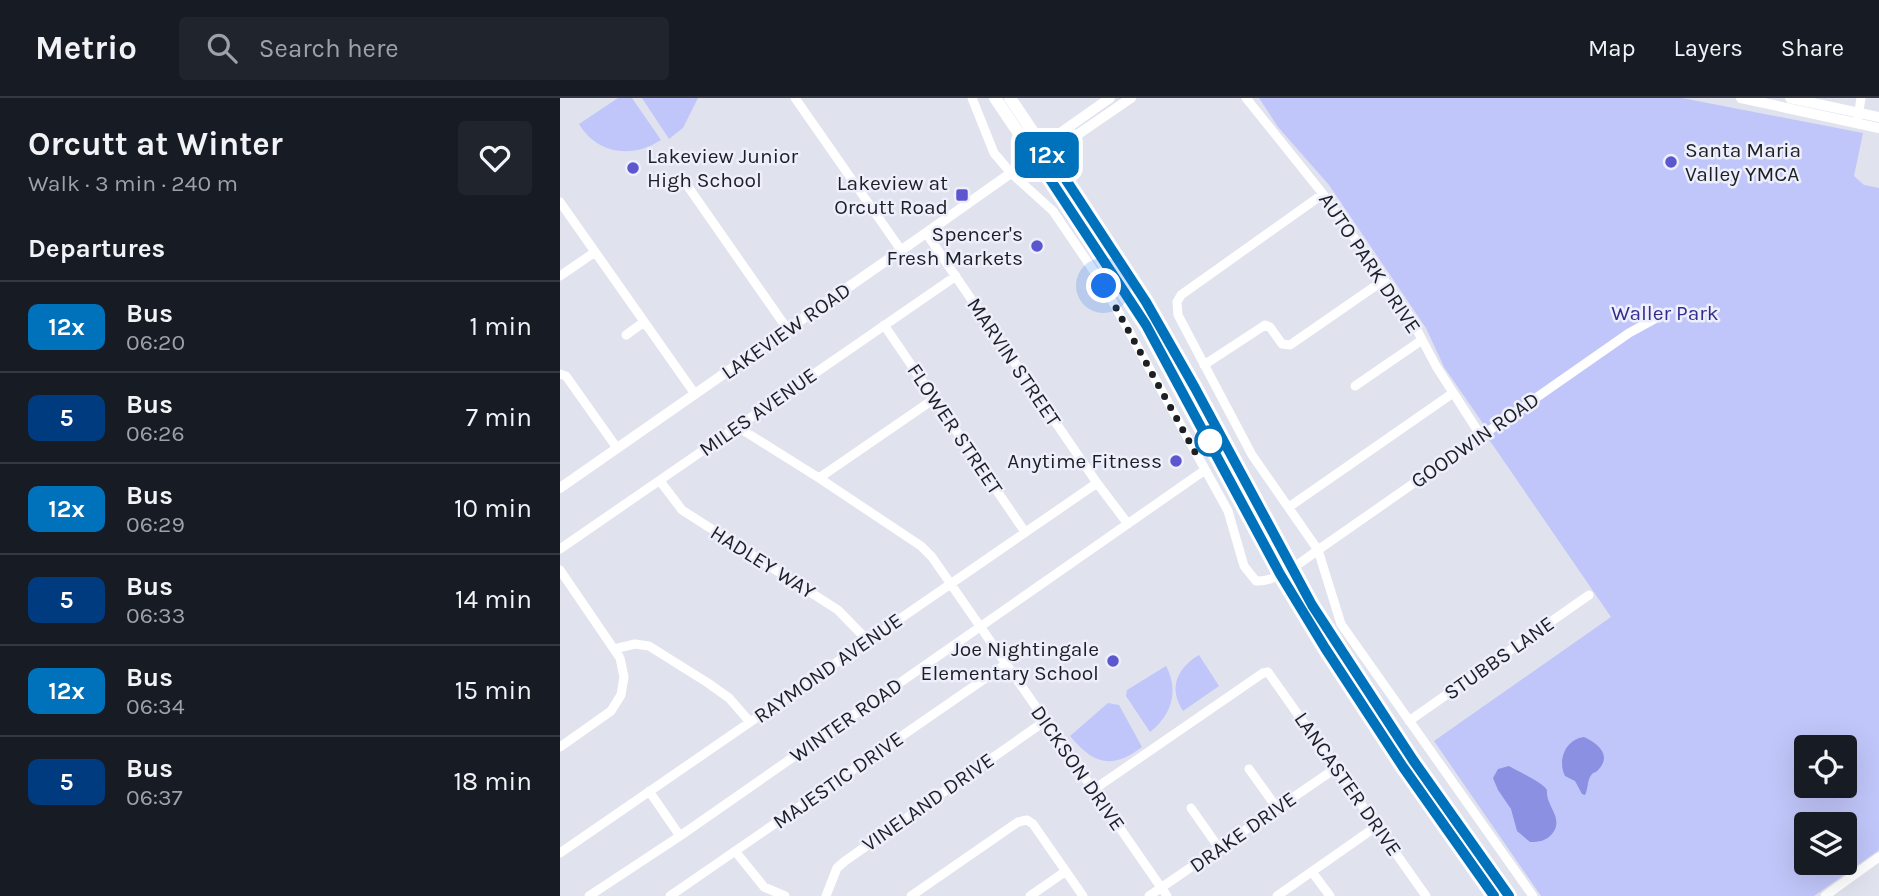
<!DOCTYPE html>
<meta charset="utf-8">
<style>
:root{--surface:#171b24;--page:#20242c;--text:#f1f3f6;--muted:#9ea1a6;--line:#363941}
body{margin:0;font-family:Karla,sans-serif;background:var(--page);color:var(--text);height:100vh;display:flex;flex-direction:column;font-size:26px;white-space:nowrap}
*{box-sizing:border-box;margin:0}
p{font-size:23px;color:var(--muted)}
.icon{flex:none;width:38px;height:38px;fill:none;stroke:currentColor;stroke-width:2;stroke-linecap:round;stroke-linejoin:round}
.map{position:relative;flex:1;overflow:hidden}
.side{display:flex;flex-direction:column;background:var(--surface);width:560px}
.side>*{flex:none}
.badge{padding:0 14px;border-radius:10px;font-size:24px;line-height:46px}
.fabs{position:absolute;left:1234px;top:637px;display:grid;gap:14px}
.fabs a{display:grid;place-items:center;width:63px;height:63px;border-radius:7px;background:var(--surface);box-shadow:0 7px 28px #0002;font-size:35px}
.you{position:absolute;width:35px;height:35px;margin:-18px;border:5px solid #fff;border-radius:50%;background:#1a73e8;box-shadow:0 0 0 10px #1a73e833}
.map>.badge{position:absolute;translate:-50% -50%;box-shadow:0 0 0 4px #fff}
h2{padding:0 28px;font-size:26px;line-height:63px}
.round{display:grid;place-items:center;flex:none;width:74px;height:74px;border-radius:7px;background:var(--page)}
.overview{display:flex;align-items:center;justify-content:space-between;height:119px;padding:0 28px}
h1{font-size:33px;font-weight:700;line-height:52px}
ul{padding:0;list-style:none}
li{display:flex;align-items:center;gap:21px;height:91px;padding:0 28px;border-top:2px solid var(--line)}
li div{flex:1}
li b{display:block;font-size:26px}
li em{font-style:normal}
li .badge{min-width:77px;font-weight:700;text-align:center}
header{display:flex;align-items:center;gap:42px;box-sizing:border-box;height:98px;padding:0 35px;background:var(--surface);border-bottom:2px solid var(--line)}
header strong{font-size:33px}
nav{display:flex;gap:38px;margin-inline-start:auto;font-size:24px}
.search{width:490px;height:63px;background:var(--page);display:flex;align-items:center;gap:18px;box-sizing:border-box;padding:0 24px;border-radius:7px;color:var(--muted);font-size:26px}
main{display:flex;flex:1;min-height:0}
.map>svg:first-child{display:block}
</style>
<header>
<strong>Metrio</strong>
<div class="search"><svg class="icon" aria-label="search" viewBox="0 0 24 24"><circle cx="10" cy="10" r="6"/><path d="M15 15l6 6"/></svg>Search here</div>
<nav><a>Map</a><a>Layers</a><a>Share</a></nav>
</header>
<main>
<section class="side">
<div class="overview"><div><h1>Orcutt at Winter</h1><p>Walk · 3 min · 240 m</p></div><a class="round"><svg class="icon" aria-label="heart" viewBox="0 0 24 24"><path d="M12 20l-8-8c-3-5 5-10 8-4 3-6 11-1 8 4z"/></svg></a></div>
<h2>Departures</h2>
<ul>
<li><span class="badge" style="background:#0072bc;color:#fff">12x</span><div><b>Bus</b><p>06:20</p></div><em>1 min</em></li>
<li><span class="badge" style="background:#003b80;color:#fff">5</span><div><b>Bus</b><p>06:26</p></div><em>7 min</em></li>
<li><span class="badge" style="background:#0072bc;color:#fff">12x</span><div><b>Bus</b><p>06:29</p></div><em>10 min</em></li>
<li><span class="badge" style="background:#003b80;color:#fff">5</span><div><b>Bus</b><p>06:33</p></div><em>14 min</em></li>
<li><span class="badge" style="background:#0072bc;color:#fff">12x</span><div><b>Bus</b><p>06:34</p></div><em>15 min</em></li>
<li><span class="badge" style="background:#003b80;color:#fff">5</span><div><b>Bus</b><p>06:37</p></div><em>18 min</em></li>
</ul>
</section>
<div class="map">
<svg width="1319" height="798" viewBox="0 0 1319 798">
<rect width="100%" height="100%" fill="#e0e2ee"/>
<path fill="#c1c6fa" fill-rule="evenodd" d="M58,0H72L101,42C72,61 37,56 19,26Z
M82,0H138L123,30L109,41Z
M699,0H1122L1303,35L1294,78L1304,87L1319,90V752L1254,798H981L874,643L1051,519L928,340L924,327L884,269L866,230L769,87L718,29ZM1246,649H1284V688H1246ZM1246,726H1284V765H1246Z
M639,557L659,588L623,613C608,590 617,570 639,557Z
M606,568C619,592 612,617 590,634L566,598L567,592Z
M548,605L559,607L582,649C552,672 533,666 510,638Z"/>
<path fill="#8b90e2" d="M1024,639C1037,645 1052,656 1039,671C1034,677 1034,672 1030,679C1027,685 1028,691 1025,697L1022,696L1015,683L1005,678C997,662 1006,641 1024,639Z
M949,668C959,674 982,684 987,692C985,708 1005,720 992,736C986,743 979,744 970,744L957,733L951,711L938,692L933,680L938,671Z"/>
<g fill="none" stroke-linecap="round" stroke-linejoin="round">
<path stroke="#fff" stroke-width="9" d="M235,0L341,152
M412,0L434,55L451,75L493,113L544,188L668,413L684,468L696,483C718,484 741,464 758,452L1069,235L1100,218
M686,0L763,96L849,217L876,268L921,338
M1298,19L1301,0
M122,80L228,232
M763,96L621,197L617,204L618,217L692,357L758,452L781,526L973,798
M0,104L135,296
M366,135L537,385L568,426
M0,178L35,154
M324,227L465,434
M66,237L84,224
M644,267L705,227L710,229L722,246L730,247L824,182
M0,276L6,278L57,350
M795,288L862,242
M176,328L259,380L361,448L372,459L607,798
M259,380L374,301
M100,383L122,412L278,512L308,543
M729,409L893,295
M0,451L396,178
M0,472L60,560L64,579L61,597L51,613L0,649
M54,551L75,546L89,548L148,585L169,600L190,624
M849,623L1029,497
M689,671L717,710
M533,692L703,575L708,574L866,798
M89,693L120,738
M631,710L659,750
M175,753L204,789L225,798
M0,755L537,385
M752,774L770,798
M29,798L120,738L645,372
M110,798L446,566
M266,798L277,770L285,763L485,623
M351,798L458,724L467,722L473,726L523,798
M470,798L506,773
M589,798L776,670
M717,798L817,728
M1265,798L1319,759"/>
<path stroke="#fff" stroke-width="10" d="M1181,0L1319,30
M1230,0L1319,19
M482,61L571,0
M0,390L366,135L451,75L483,47L550,0"/>
<path stroke="#fff" stroke-width="12" d="M435,0L573,204L720,476L787,586L934,798
M450,0L575,185L635,290L752,507L798,580L949,798"/>
</g>
<g fill="none" stroke-linecap="round" stroke-linejoin="round">
<g stroke="#fff" stroke-width="16">
<path id="line" d="M934,798L843,669L765,550L720,476L586,227L478,63L489,56L586,204L635,290L752,507L853,662L949,798"/>
</g>
<use href="#line" stroke="#0072bc" stroke-width="10"/>
<path stroke="#1e1f23" stroke-width="7" stroke-dasharray="0 12.6" d="M544,188L635,354L650,343"/>
</g>
<g fill="#5c57cf" stroke="#edeffc" stroke-width="2.5">
<circle cx="1111" cy="64" r="7"/>
<circle cx="73" cy="70" r="7"/>
<rect x="395" y="90" width="14" height="14" rx="3.5"/>
<circle cx="477" cy="148" r="7"/>
<circle cx="616" cy="363" r="7"/>
<circle cx="553" cy="563" r="7"/>
</g>
<circle fill="#fff" stroke="#0072bc" stroke-width="3.5" cx="650" cy="343" r="14"/>
<g text-anchor="middle" dominant-baseline="central" stroke-width="5" stroke-linejoin="round" paint-order="stroke">
<g font-size="21" fill="#1e1f23" stroke="#edeffc" text-anchor="end">
<text x="1125" y="52" text-anchor="start">Santa Maria<tspan x="1125" dy="24">Valley YMCA</tspan></text>
<text x="87" y="58" text-anchor="start">Lakeview Junior<tspan x="87" dy="24">High School</tspan></text>
<text x="388" y="85">Lakeview at<tspan x="388" dy="24">Orcutt Road</tspan></text>
<text x="463" y="136">Spencer's<tspan x="463" dy="24">Fresh Markets</tspan></text>
<text x="602" y="363">Anytime Fitness</text>
<text x="539" y="551">Joe Nightingale<tspan x="539" dy="24">Elementary School</tspan></text>
</g>
<g font-size="21" fill="#1e1f23" stroke="#edeffc">
<text transform="translate(810 165) rotate(56)">AUTO PARK DRIVE</text>
<text transform="translate(226 233) rotate(-35)">LAKEVIEW ROAD</text>
<text transform="translate(454 264) rotate(56)">MARVIN STREET</text>
<text transform="translate(198 314) rotate(-35)">MILES AVENUE</text>
<text transform="translate(395 331) rotate(56)">FLOWER STREET</text>
<text transform="translate(915 342) rotate(-35)">GOODWIN ROAD</text>
<text transform="translate(203 464) rotate(32)">HADLEY WAY</text>
<text transform="translate(939 560) rotate(-35)">STUBBS LANE</text>
<text transform="translate(268 570) rotate(-35)">RAYMOND AVENUE</text>
<text transform="translate(286 622) rotate(-35)">WINTER ROAD</text>
<text transform="translate(518 670) rotate(55)">DICKSON DRIVE</text>
<text transform="translate(278 682) rotate(-35)">MAJESTIC DRIVE</text>
<text transform="translate(788 686) rotate(55)">LANCASTER DRIVE</text>
<text transform="translate(368 704) rotate(-35)">VINELAND DRIVE</text>
<text transform="translate(683 734) rotate(-35)">DRAKE DRIVE</text>
</g>
<g font-size="21" fill="#362e8d" stroke="#edeffc">
<text x="1105" y="215">Waller Park</text>
</g>
</g>
</svg>
<div class="fabs">
<a><svg class="icon" aria-label="locate" viewBox="0 0 24 24"><circle cx="12" cy="12" r="6"/><path d="M12 2v4M12 18v4M2 12h4M18 12h4"/></svg></a>
<a><svg class="icon" aria-label="layers" viewBox="0 0 24 24"><path d="M12 4l9 5-9 5-9-5zM3 14l9 5 9-5"/></svg></a>
</div>
<div class="you" style="left:544px;top:188px"></div>
<b class="badge" style="left:487px;top:57px;background:#0072bc;color:#fff">12x</b>
</div>
</main>
